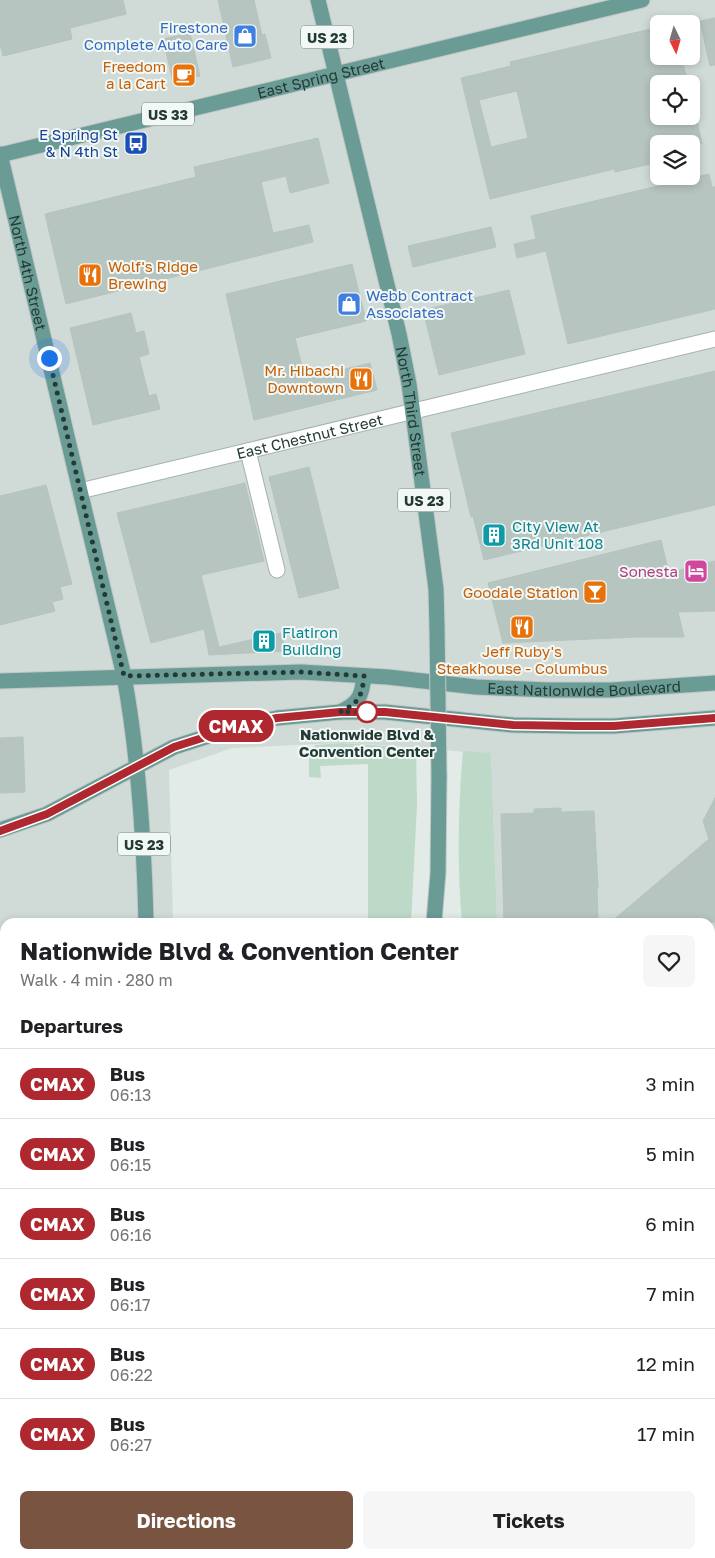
<!DOCTYPE html>
<meta charset="utf-8">
<style>
:root{--surface:#fff;--page:#f6f6f6;--text:#202124;--muted:#757577;--line:#e0e0e0;--accent:#795441}
body{margin:0;font-family:"Golos Text",sans-serif;background:var(--page);color:var(--text);height:100vh;display:flex;flex-direction:column;font-size:19px;white-space:nowrap}
*{box-sizing:border-box;margin:0}
p{font-size:16px;color:var(--muted)}
.icon{flex:none;width:28px;height:28px;fill:none;stroke:currentColor;stroke-width:2;stroke-linecap:round;stroke-linejoin:round}
.map{position:relative;flex:1;overflow:hidden}
.panel{position:absolute;left:0px;top:918px;width:715px;height:641px;display:flex;flex-direction:column;background:var(--surface);border-radius:15px 15px 0 0;box-shadow:0 2px 8px #0003}
.panel>*{flex:none}
.badge{padding:0 10px;border-radius:16px;font-size:18px;line-height:32px}
.needle{width:32px;rotate:175deg}
.buttons{position:absolute;left:650px;top:15px;display:grid;gap:10px}
.buttons a{display:grid;place-items:center;width:50px;height:50px;border-radius:8px;background:var(--surface);box-shadow:0 2px 8px #0003;font-size:25px}
.you{position:absolute;width:25px;height:25px;margin:-12px;border:4px solid #fff;border-radius:50%;background:#1a73e8;box-shadow:0 0 0 8px #1a73e833}
.map>.badge{position:absolute;translate:-50% -50%;box-shadow:0 0 0 2px #fff}
h2{padding:0 20px;font-size:19px;line-height:45px}
.round{display:grid;place-items:center;flex:none;width:52px;height:52px;border-radius:8px;background:var(--page)}
.head{display:flex;align-items:center;justify-content:space-between;height:85px;padding:0 20px}
h1{font-size:24px;font-weight:700;line-height:38px}
.button{display:flex;gap:10px;margin-top:auto;padding:10px 20px}
.button a{flex:1;height:58px;border-radius:8px;background:var(--accent);color:#fff;font-size:20px;font-weight:700;line-height:58px;text-align:center}
.button a+a{background:var(--page);color:var(--text)}
ul{padding:0;list-style:none}
li{display:flex;align-items:center;gap:15px;height:70px;padding:0 20px;border-top:1px solid var(--line)}
li div{flex:1}
li b{display:block;font-size:19px}
li em{font-style:normal}
li .badge{min-width:55px;font-weight:700;text-align:center}
.map>svg:first-child{display:block}
</style>
<div class="map">
<svg width="715" height="1558" viewBox="0 0 715 1558">
<rect width="100%" height="100%" fill="#e2ebe8"/>
<path fill="#d0dad7" fill-rule="evenodd" d="M0,0H715V1558H561V1554H710V922H497L491,754L382,745L342,743L232,748L169,770L173,922H5V1554H185V1558H0ZM659,24H691V56H659ZM659,84H691V116H659ZM659,144H691V176H659Z"/>
<path fill="#bcdac7" d="M342,743L416,748L417,805L411,922H368V764L320,766L321,778L309,777V759L315,745Z
M463,751L491,753L497,922H462C457,866 458,808 463,751Z
M260,1554H311L307,1558H255Z
M371,1554H561V1558H367Z"/>
<path fill="#b7c5c1" stroke="#b5c4bf" fill-rule="evenodd" d="M0,0H123L126,14L70,28L72,39L3,56L0,44Z
M218,0H254L262,35L265,34L271,58L233,67Z
M715,18V65L710,66L700,21Z
M659,27V56H681L688,84H659V116H696L702,144H659V162L615,172L614,169L490,199L461,78L511,66L510,62ZM517,91L528,138L491,147L479,100Z
M190,33L200,76L173,82L163,39Z
M318,138L329,183L290,193L286,176L261,182L273,233L309,225L313,242L66,304L45,214L196,177L194,167Z
M709,174L712,187H715V309L568,344L546,251L517,258L514,244L536,239L531,216Z
M491,227L496,247L413,267L408,246Z
M352,264L366,321L295,338L305,379L370,363L377,390L254,420L226,294Z
M509,290L525,354L439,375L423,310Z
M131,313L136,333L144,331L149,354L139,357L149,396L156,394L160,409L93,425L70,328Z
M715,371V505L484,560L473,516L471,517L451,433Z
M309,467L339,588L299,598L269,477Z
M245,483L264,561L201,575L219,647L281,633L285,651L209,655L204,629L151,643L117,513Z
M46,485L72,584L60,587L63,599L52,602L55,611L0,625V496Z
M661,540L669,573L715,561V611L678,612L684,637H636L503,643L488,583Z
M23,737L25,792L0,793V738Z
M715,798V922H611L709,839L703,821Z
M561,808V812L594,811L598,888H597L598,922H504L501,814L534,813V809Z"/>
<g fill="none" stroke-linecap="round" stroke-linejoin="round">
<g stroke="#a5b2af" stroke-width="17">
<g id="minor">
<path d="M248,451L277,570"/>
<path id="s1" d="M80,491L715,339"/>
<path d="M710,1281L715,1278"/>
<path d="M581,1554L582,1558"/>
</g>
</g>
<g stroke="#c1c8c7" stroke-width="17">
<g id="major">
<path id="s2" d="M318,0L399,334L409,384L436,589L437,628"/>
<path id="s3" d="M0,154L124,676C139,758 144,840 146,922"/>
<path id="s4" d="M0,155L642,0"/>
<path id="s5" d="M0,681L301,672L388,677L476,687L548,690H612L715,683"/>
<path d="M340,712C359,703 362,696 364,676"/>
<path d="M0,830L47,814L174,747L246,724L277,718L340,712H385L513,725L576,726H614L715,718"/>
<path d="M434,922L438,873L439,776"/>
<path d="M166,1554V1558"/>
<path d="M536,1554L537,1558"/>
</g>
</g>
<g stroke="#c1c8c7" stroke-width="17">
<path id="highway" d="M143,1554V1558
M482,1558V1554"/>
</g>
<use href="#minor" stroke="#fff" stroke-width="15"/>
<use href="#major" stroke="#6a9c95" stroke-width="15"/>
<use href="#highway" stroke="#32645e" stroke-width="15"/>
<path stroke="#5e7672" stroke-width="4" stroke-dasharray="10 5" stroke-linecap="butt" d="M710,1204L715,1200
M710,1226L715,1222
M331,1558L335,1554"/>
<g stroke="#c1c8c7" stroke-width="17" stroke-linecap="butt">
<path id="major-bridge" d="M437,628L439,776"/>
</g>
<use href="#major-bridge" stroke="#6a9c95" stroke-width="15"/>
</g>
<g fill="none" stroke-linecap="round" stroke-linejoin="round">
<g stroke="#fff" stroke-width="11">
<path id="line" d="M0,831L47,814L174,747L246,724L277,718L340,712H385L513,725L576,726H614L715,718"/>
</g>
<use href="#line" stroke="#af272f" stroke-width="8"/>
<path stroke="#233a36" stroke-width="5" stroke-dasharray="0 9" d="M49,358L124,676L301,672L364,676C362,696 359,703 340,712H367"/>
</g>
<defs>
<g id="shop-square" transform="scale(1.25)"><rect x="-9" y="-9" width="18" height="18" rx="4" fill="#3f7fe0" stroke="#f2f8f5"/><path d="M-5-2.5h2.3a2.7 3.5 0 0 1 5.4 0H5L5.5 6h-11ZM-1.5-2.5h3a1.5 2.3 0 0 0-3 0Z" fill="#fff"/></g>
<g id="cafe-square" transform="scale(1.25)"><rect x="-9" y="-9" width="18" height="18" rx="4" fill="#e8710a" stroke="#f2f8f5"/><path d="M-5.5-4.5H6V0H3Q3 3.5 0 3.5H-2.5Q-5.5 3.5-5.5 0ZM3-3.2v2h1.7v-2ZM-6 4.5H4V6H-6Z" fill="#fff"/></g>
<g id="bus-square" transform="scale(1.25)"><rect x="-9" y="-9" width="18" height="18" rx="4" fill="#1a4fb4" stroke="#f2f8f5"/><path d="M-5-6H5V4H4V6H2V4H-2V6H-4V4H-5ZM-3.5-4V0h7V-4ZM-3.5 1.2v1.5H-2V1.2ZM2 1.2v1.5H3.5V1.2Z" fill="#fff"/></g>
<g id="restaurant-square" transform="scale(1.25)"><rect x="-9" y="-9" width="18" height="18" rx="4" fill="#e8710a" stroke="#f2f8f5"/><path d="M-5-6h1v4h1v-4h1v4h1v-4h1v5L-1.5 .5V6h-2V.5L-5-1ZM5-6V6H3V1.5H1.5Q1.5-4 5-6Z" fill="#fff"/></g>
<g id="building-square" transform="scale(1.25)"><rect x="-9" y="-9" width="18" height="18" rx="4" fill="#0f9aa8" stroke="#f2f8f5"/><path d="M-4-6H4V6H1V3H-1V6H-4ZM-2.5-4.3h1.7v1.8h-1.7ZM.8-4.3h1.7v1.8H.8ZM-2.5-1h1.7V.8h-1.7ZM.8-1h1.7V.8H.8Z" fill="#fff"/></g>
<g id="hotel-square" transform="scale(1.25)"><rect x="-9" y="-9" width="18" height="18" rx="4" fill="#d1479c" stroke="#f2f8f5"/><path d="M-6-4.5h1.5V1H6V5H4.5V3h-9V5H-6ZM-4 0a1.8 1.8 0 1 1 3.6 0ZM.5 0V-2.5h3Q6-2.5 6 0Z" fill="#fff"/></g>
<g id="bar-square" transform="scale(1.25)"><rect x="-9" y="-9" width="18" height="18" rx="4" fill="#e8710a" stroke="#f2f8f5"/><path d="M-6-5H6L.8 .8V4.5H3.5V6h-7V4.5H-.8V.8Z" fill="#fff"/></g>
</defs>
<g fill-rule="evenodd">
<use href="#shop-square" x="245" y="36"/>
<use href="#cafe-square" x="184" y="75"/>
<use href="#bus-square" x="136" y="143"/>
<use href="#restaurant-square" x="90" y="275"/>
<use href="#shop-square" x="349" y="304"/>
<use href="#restaurant-square" x="361" y="379"/>
<use href="#building-square" x="494" y="535"/>
<use href="#hotel-square" x="696" y="571"/>
<use href="#bar-square" x="595" y="592"/>
<use href="#restaurant-square" x="522" y="627"/>
<use href="#building-square" x="264" y="641"/>
</g>
<circle fill="#fff" stroke="#af272f" stroke-width="2.5" cx="367" cy="712" r="10"/>
<g text-anchor="middle" dominant-baseline="central" stroke-width="4" stroke-linejoin="round" paint-order="stroke">
<g fill="#f2f8f5" stroke="#61736f" stroke-width="1">
<rect x="301" y="25.5" width="52" height="23" rx="4"/>
<rect x="142" y="102.5" width="52" height="23" rx="4"/>
<rect x="398" y="488.5" width="52" height="23" rx="4"/>
<rect x="118" y="832.5" width="52" height="23" rx="4"/>
</g>
<g font-size="14" font-weight="bold" fill="#233a36">
<text x="327" y="37">US 23</text>
<text x="168" y="114">US 33</text>
<text x="424" y="500">US 23</text>
<text x="144" y="844">US 23</text>
</g>
<g font-size="15" fill="#366cbe" stroke="#f2f8f5" text-anchor="end">
<text x="228" y="27">Firestone<tspan x="228" dy="17">Complete Auto Care</tspan></text>
<text x="366" y="295" text-anchor="start">Webb Contract<tspan x="366" dy="17">Associates</tspan></text>
</g>
<g font-size="15" fill="#c56008" stroke="#f2f8f5" text-anchor="end">
<text x="166" y="66">Freedom<tspan x="166" dy="17">a la Cart</tspan></text>
<text x="108" y="266" text-anchor="start">Wolf's Ridge<tspan x="108" dy="17">Brewing</tspan></text>
<text x="344" y="370">Mr. Hibachi<tspan x="344" dy="17">Downtown</tspan></text>
<text x="578" y="592">Goodale Station</text>
<text x="522" y="651" text-anchor="middle">Jeff Ruby's<tspan x="522" dy="17">Steakhouse - Columbus</tspan></text>
</g>
<g font-size="15" fill="#233a36" stroke="#f2f8f5">
<text stroke="none"><textPath href="#s4" startOffset="330">East Spring Street</textPath></text>
<text stroke="none"><textPath href="#s3" startOffset="122">North 4th Street</textPath></text>
<text stroke="none"><textPath href="#s2" startOffset="422">North Third Street</textPath></text>
<text stroke="none"><textPath href="#s1" startOffset="236">East Chestnut Street</textPath></text>
<text stroke="none"><textPath href="#s5" startOffset="585">East Nationwide Boulevard</textPath></text>
</g>
<g font-size="15" fill="#164399" stroke="#f2f8f5" text-anchor="end">
<text x="118" y="134">E Spring St<tspan x="118" dy="17">&amp; N 4th St</tspan></text>
</g>
<g font-size="15" fill="#0d838f" stroke="#f2f8f5" text-anchor="start">
<text x="512" y="526">City View At<tspan x="512" dy="17">3Rd Unit 108</tspan></text>
<text x="282" y="632">Flatiron<tspan x="282" dy="17">Building</tspan></text>
</g>
<g font-size="15" fill="#b23c85" stroke="#f2f8f5" text-anchor="end">
<text x="678" y="571">Sonesta</text>
</g>
<g font-size="15" font-weight="bold" fill="#233a36" stroke="#f2f8f5">
<text x="367" y="734">Nationwide Blvd &amp;<tspan x="367" dy="17">Convention Center</tspan></text>
</g>
</g>
</svg>
<div class="buttons">
<a><svg class="needle" viewBox="-14 -14 28 28"><path d="M0-13l5 13h-10z" fill="#e53935"/><path d="M0 13l5-13h-10z" fill="#757577"/></svg></a>
<a><svg class="icon" aria-label="locate" viewBox="0 0 24 24"><circle cx="12" cy="12" r="6"/><path d="M12 2v4M12 18v4M2 12h4M18 12h4"/></svg></a>
<a><svg class="icon" aria-label="layers" viewBox="0 0 24 24"><path d="M12 4l9 5-9 5-9-5zM3 14l9 5 9-5"/></svg></a>
</div>
<div class="you" style="left:49px;top:358px"></div>
<b class="badge" style="left:236px;top:726px;background:#af272f;color:#fff">CMAX</b>
<section class="panel">
<div class="head"><div><h1>Nationwide Blvd &amp; Convention Center</h1><p>Walk · 4 min · 280 m</p></div><a class="round"><svg class="icon" aria-label="heart" viewBox="0 0 24 24"><path d="M12 20l-8-8c-3-5 5-10 8-4 3-6 11-1 8 4z"/></svg></a></div>
<h2>Departures</h2>
<ul>
<li><span class="badge" style="background:#af272f;color:#fff">CMAX</span><div><b>Bus</b><p>06:13</p></div><em>3 min</em></li>
<li><span class="badge" style="background:#af272f;color:#fff">CMAX</span><div><b>Bus</b><p>06:15</p></div><em>5 min</em></li>
<li><span class="badge" style="background:#af272f;color:#fff">CMAX</span><div><b>Bus</b><p>06:16</p></div><em>6 min</em></li>
<li><span class="badge" style="background:#af272f;color:#fff">CMAX</span><div><b>Bus</b><p>06:17</p></div><em>7 min</em></li>
<li><span class="badge" style="background:#af272f;color:#fff">CMAX</span><div><b>Bus</b><p>06:22</p></div><em>12 min</em></li>
<li><span class="badge" style="background:#af272f;color:#fff">CMAX</span><div><b>Bus</b><p>06:27</p></div><em>17 min</em></li>
</ul>
<div class="button"><a>Directions</a><a>Tickets</a></div>
</section>
</div>
